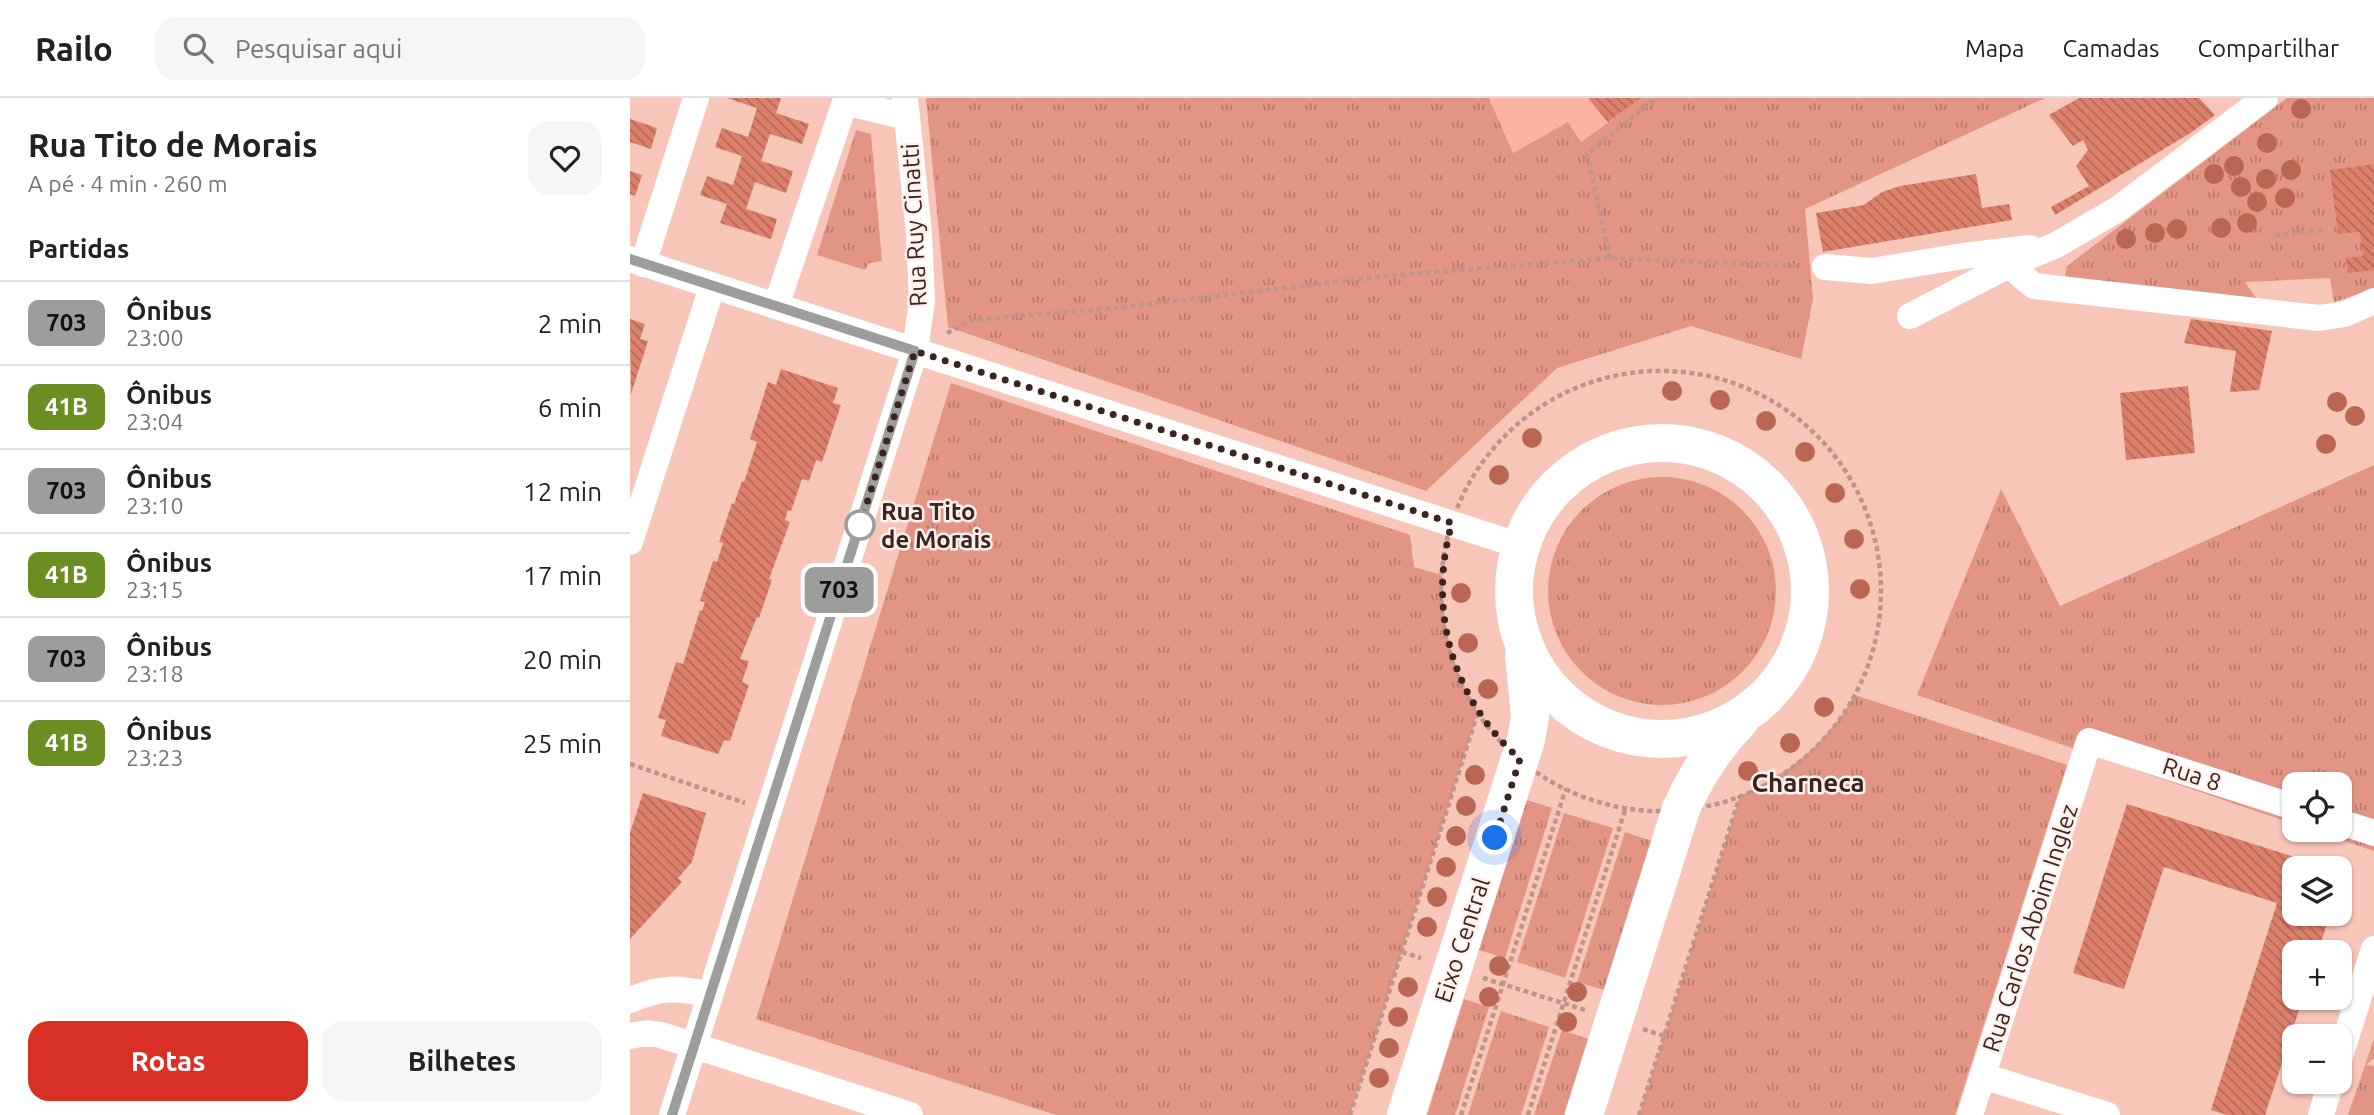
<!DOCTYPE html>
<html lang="pt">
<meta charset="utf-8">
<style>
:root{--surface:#fff;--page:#f6f6f6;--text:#222;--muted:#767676;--line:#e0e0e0;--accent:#d93025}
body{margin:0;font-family:Ubuntu,sans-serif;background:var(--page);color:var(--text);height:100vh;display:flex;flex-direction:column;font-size:26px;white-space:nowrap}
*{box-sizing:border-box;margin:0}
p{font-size:23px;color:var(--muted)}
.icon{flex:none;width:38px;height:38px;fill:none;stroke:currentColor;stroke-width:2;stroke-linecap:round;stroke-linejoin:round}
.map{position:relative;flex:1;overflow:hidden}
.sheet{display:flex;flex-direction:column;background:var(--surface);width:630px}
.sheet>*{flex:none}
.badge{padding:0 14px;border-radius:10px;font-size:24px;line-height:46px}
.fabs{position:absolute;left:1652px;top:674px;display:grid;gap:14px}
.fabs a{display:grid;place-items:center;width:70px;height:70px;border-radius:14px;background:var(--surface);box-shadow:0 2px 5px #0004;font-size:35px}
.you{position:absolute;width:35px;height:35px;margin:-18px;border:5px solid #fff;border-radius:50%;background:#1a73e8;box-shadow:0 0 0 10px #1a73e833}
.map>.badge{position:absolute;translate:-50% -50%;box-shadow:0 0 0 4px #fff}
h2{padding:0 28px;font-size:26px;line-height:63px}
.round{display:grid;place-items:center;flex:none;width:74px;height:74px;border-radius:21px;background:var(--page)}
.head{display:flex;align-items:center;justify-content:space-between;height:119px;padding:0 28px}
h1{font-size:33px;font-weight:600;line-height:52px}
.primary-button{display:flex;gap:14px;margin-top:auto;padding:14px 28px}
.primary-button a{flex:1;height:80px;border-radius:21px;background:var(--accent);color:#fff;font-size:28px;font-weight:600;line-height:80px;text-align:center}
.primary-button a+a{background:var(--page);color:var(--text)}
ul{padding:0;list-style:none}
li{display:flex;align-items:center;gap:21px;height:84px;padding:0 28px;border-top:2px solid var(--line)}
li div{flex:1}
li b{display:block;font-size:26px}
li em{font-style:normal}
li .badge{min-width:77px;font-weight:700;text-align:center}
header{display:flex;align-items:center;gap:42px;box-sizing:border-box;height:98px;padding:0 35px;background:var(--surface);border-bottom:2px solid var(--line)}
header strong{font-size:33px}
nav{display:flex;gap:38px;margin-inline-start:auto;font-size:24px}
.search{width:490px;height:63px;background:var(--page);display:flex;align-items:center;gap:18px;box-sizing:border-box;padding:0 24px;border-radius:21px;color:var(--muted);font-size:26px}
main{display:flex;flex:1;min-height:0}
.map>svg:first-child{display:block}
</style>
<header>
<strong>Railo</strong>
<div class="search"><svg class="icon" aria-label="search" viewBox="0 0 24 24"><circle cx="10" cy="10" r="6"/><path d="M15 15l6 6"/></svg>Pesquisar aqui</div>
<nav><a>Mapa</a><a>Camadas</a><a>Compartilhar</a></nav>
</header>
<main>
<section class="sheet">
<div class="head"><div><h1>Rua Tito de Morais</h1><p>A pé · 4 min · 260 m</p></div><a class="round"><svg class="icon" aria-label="heart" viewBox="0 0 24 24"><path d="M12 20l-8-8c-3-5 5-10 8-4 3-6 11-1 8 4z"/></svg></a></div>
<h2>Partidas</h2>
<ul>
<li><span class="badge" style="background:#9d9d9c;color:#111">703</span><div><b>Ônibus</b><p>23:00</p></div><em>2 min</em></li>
<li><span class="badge" style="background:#6b8e23;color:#fff">41B</span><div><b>Ônibus</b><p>23:04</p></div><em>6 min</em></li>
<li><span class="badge" style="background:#9d9d9c;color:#111">703</span><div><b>Ônibus</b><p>23:10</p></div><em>12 min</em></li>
<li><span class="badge" style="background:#6b8e23;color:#fff">41B</span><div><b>Ônibus</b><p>23:15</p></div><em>17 min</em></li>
<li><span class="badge" style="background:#9d9d9c;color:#111">703</span><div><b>Ônibus</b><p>23:18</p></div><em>20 min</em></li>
<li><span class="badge" style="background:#6b8e23;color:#fff">41B</span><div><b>Ônibus</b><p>23:23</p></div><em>25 min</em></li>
</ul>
<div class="primary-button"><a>Rotas</a><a>Bilhetes</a></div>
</section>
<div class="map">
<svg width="1744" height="1017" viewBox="0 0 1744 1017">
<defs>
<pattern id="grass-tufts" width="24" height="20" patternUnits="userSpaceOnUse" patternTransform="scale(1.75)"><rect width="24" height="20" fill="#e39585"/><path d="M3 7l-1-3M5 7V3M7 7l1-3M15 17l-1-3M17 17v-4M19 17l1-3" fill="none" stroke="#b9796c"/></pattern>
<pattern id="building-back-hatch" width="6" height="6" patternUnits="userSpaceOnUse" patternTransform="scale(1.75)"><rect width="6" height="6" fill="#dc7f6b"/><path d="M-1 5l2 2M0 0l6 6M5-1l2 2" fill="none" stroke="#b46857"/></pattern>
</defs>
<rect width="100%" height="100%" fill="#f8c5b9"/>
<path fill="#fbb4a4" d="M859,0H1011L950,44L938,24L883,55Z"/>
<path fill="url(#grass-tufts)" d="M296,0H859L883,55L938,24L951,44L1011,0H1415L1175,111L1183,201L1171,261L1061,228L927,270L796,393L318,229Z
M1657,0H1744V191L1704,204L1700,180L1615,184L1626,200L1437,180L1435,177L1437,168Z
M226,32L241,36L252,163L239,165L235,172L187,157Z
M321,285L780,437L784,469L812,477C812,528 822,571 848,614L720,1017H426L126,921Z
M1744,367V753L1681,732H1710V686H1664V726L1287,597L1371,391L1430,508Z
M918 493a114 114 0 1 1 228 0a114 114 0 1 1-228 0Z
M1225,597L1437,667L1325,1017H1009L1110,698C1160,676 1198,643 1225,597Z
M897,702L922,710L875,860L849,852Z
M934,715L983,730L935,880L887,864Z
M995,734L1022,743L974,892L947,884Z
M834,901L859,909L825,1017H797Z
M871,913L919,929L891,1017H838Z
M932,932L958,941L934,1017H904Z
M1744,941V960L1736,967L1744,968V1017H1718Z"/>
<path fill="url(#building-back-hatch)" d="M97,0H151L146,15L179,26L172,46L140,36L131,63L163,73L156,95L125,84L116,111L147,121L141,141L90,125L97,106L70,97L77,78L103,87L112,58L85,49L92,30L118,39L127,10Z
M958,0H1011L978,24Z
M1449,0H1569L1585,17L1562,34L1425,117L1421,109L1459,88L1446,68L1458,52L1453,42L1443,48L1419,17Z
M0,21L27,30L21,51L0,44Z
M1744,66V172L1718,175L1716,160L1733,158L1730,134L1708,136L1700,72Z
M0,73L12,77L5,98L0,96Z
M1346,76L1352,110L1379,106L1382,122L1193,154L1186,115L1234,107L1252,94L1270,88Z
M0,221L15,226L10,241L18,243L1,296Z
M1561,221L1642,233L1629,292L1600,294L1606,253L1554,245Z
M151,271L208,290L203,305L211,307L192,364L186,362L179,383L172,381L161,413L158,412L155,422L160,424L139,481L142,482L129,520L127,519L110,561L119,563L112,584L119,587L100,643L94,642L88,656L31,638L36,622L28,620L46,564L53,566L70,512L72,513L75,504L70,503L83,463L87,464L93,445L89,444L102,405L104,406L112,383L114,384L127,344L120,341L138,284L146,287Z
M1558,288L1565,355L1496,362L1490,295Z
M13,695L76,715L62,764L48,780L52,784L0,841V735Z
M1497,706L1696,769L1664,770V816H1700L1688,854H1664V900H1673L1635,1017H1597L1581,1012L1647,805L1534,769L1494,891L1443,875Z"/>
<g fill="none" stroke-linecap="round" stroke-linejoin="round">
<path stroke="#bf948a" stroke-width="4.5" stroke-dasharray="5 3.5" stroke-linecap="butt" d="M1645,137L1693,132
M980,160L957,56L1026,0
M317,235L343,222L485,210L756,178L980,160L1170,168
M811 493a220 220 0 1 1 440 0a220 220 0 1 1-440 0Z
M0,666L115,705
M772,854L791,860
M853,880L955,912
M1013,931L1034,938
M720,1017L848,614
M831,1017L936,690
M898,1017L996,709
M1009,1017L1110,698"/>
<path stroke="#fff" stroke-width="26" d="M0,161L891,448
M13,166L66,0
M1379,167L1404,188L1689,220L1715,216L1744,203
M1195,169L1242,173L1333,158L1400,150
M146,208L215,4L277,19
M1280,218L1379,167L1426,147L1488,111L1635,0
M0,444L82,189
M1710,724L1744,735
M0,902C31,889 47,889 80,897
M0,938L17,935L31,937L280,1017
M1710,958L1744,851
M1353,978L1477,1017
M42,1017L285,253L292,202L289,135L275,0
M1340,1017L1459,643L1664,709
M1691,1017L1701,984"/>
<path stroke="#fff" stroke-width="38" d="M884 493a148 148 0 1 1 296 0a148 148 0 1 1-296 0Z
M776,1017L896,642L900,619L894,556
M954,1017L1051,711C1066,677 1084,649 1110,622"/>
</g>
<g fill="#ba6654">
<circle cx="1671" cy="11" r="10"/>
<circle cx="1637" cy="45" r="10"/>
<circle cx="1604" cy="68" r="10"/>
<circle cx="1661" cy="72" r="10"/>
<circle cx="1584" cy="76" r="10"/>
<circle cx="1636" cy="81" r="10"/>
<circle cx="1611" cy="89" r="10"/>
<circle cx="1655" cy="100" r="10"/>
<circle cx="1627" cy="104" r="10"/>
<circle cx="1617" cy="125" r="10"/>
<circle cx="1591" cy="130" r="10"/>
<circle cx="1547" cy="131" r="10"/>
<circle cx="1525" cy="135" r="10"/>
<circle cx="1496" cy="141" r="10"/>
<circle cx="1042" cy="293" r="10"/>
<circle cx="1090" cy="302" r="10"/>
<circle cx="1707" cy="304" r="10"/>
<circle cx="1725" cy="318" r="10"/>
<circle cx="1136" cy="323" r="10"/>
<circle cx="902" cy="340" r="10"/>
<circle cx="1696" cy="346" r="10"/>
<circle cx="1175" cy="354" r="10"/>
<circle cx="869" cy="377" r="10"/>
<circle cx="1205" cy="395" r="10"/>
<circle cx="1224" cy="441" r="10"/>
<circle cx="1230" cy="491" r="10"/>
<circle cx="831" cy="495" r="10"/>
<circle cx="838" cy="545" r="10"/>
<circle cx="858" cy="591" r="10"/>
<circle cx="1194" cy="609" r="10"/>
<circle cx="1160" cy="645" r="10"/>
<circle cx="1118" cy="673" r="10"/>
<circle cx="845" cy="677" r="10"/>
<circle cx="836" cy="708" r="10"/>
<circle cx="826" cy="738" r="10"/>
<circle cx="816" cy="769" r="10"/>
<circle cx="807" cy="799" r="10"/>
<circle cx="797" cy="829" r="10"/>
<circle cx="869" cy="868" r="10"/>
<circle cx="778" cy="889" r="10"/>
<circle cx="947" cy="894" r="10"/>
<circle cx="859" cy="899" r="10"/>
<circle cx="768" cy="919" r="10"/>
<circle cx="937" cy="924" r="10"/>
<circle cx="759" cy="950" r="10"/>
<circle cx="749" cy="980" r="10"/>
</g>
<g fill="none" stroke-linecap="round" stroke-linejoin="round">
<g stroke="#fff" stroke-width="16">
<path id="line" d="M0,161L285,253L42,1017"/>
</g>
<use href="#line" stroke="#9d9d9c" stroke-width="10"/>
<path stroke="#3c241f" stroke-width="7" stroke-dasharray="0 12.6" d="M230,427L285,253L822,425C797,512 822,601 890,661L865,740"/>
</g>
<circle fill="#fff" stroke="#9d9d9c" stroke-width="3.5" cx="230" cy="427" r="14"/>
<g text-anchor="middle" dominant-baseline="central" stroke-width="5" stroke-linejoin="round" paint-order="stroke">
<g font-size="24" fill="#3c241f" stroke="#fdf0ed">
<text transform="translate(284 127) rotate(-93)">Rua Ruy Cinatti</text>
<text transform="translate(1562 676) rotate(18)">Rua 8</text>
<text transform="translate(1400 830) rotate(-72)">Rua Carlos Aboim Inglez</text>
<text transform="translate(832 842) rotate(-72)">Eixo Central</text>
</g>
<g font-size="24" font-weight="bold" fill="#3c241f" stroke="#fdf0ed" text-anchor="start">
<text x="251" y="413">Rua Tito<tspan x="251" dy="28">de Morais</tspan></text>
</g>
<g font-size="26" font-weight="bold" fill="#3c241f" stroke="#fdf0ed">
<text x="1178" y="684">Charneca</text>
</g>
</g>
</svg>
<div class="fabs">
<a><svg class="icon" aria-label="locate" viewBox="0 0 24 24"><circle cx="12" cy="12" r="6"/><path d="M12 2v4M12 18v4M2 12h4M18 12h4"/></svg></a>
<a><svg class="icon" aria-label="layers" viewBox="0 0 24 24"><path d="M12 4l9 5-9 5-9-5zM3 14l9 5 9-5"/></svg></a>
<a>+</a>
<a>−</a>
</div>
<div class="you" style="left:865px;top:740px"></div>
<b class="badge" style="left:209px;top:492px;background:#9d9d9c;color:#111">703</b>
</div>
</main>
